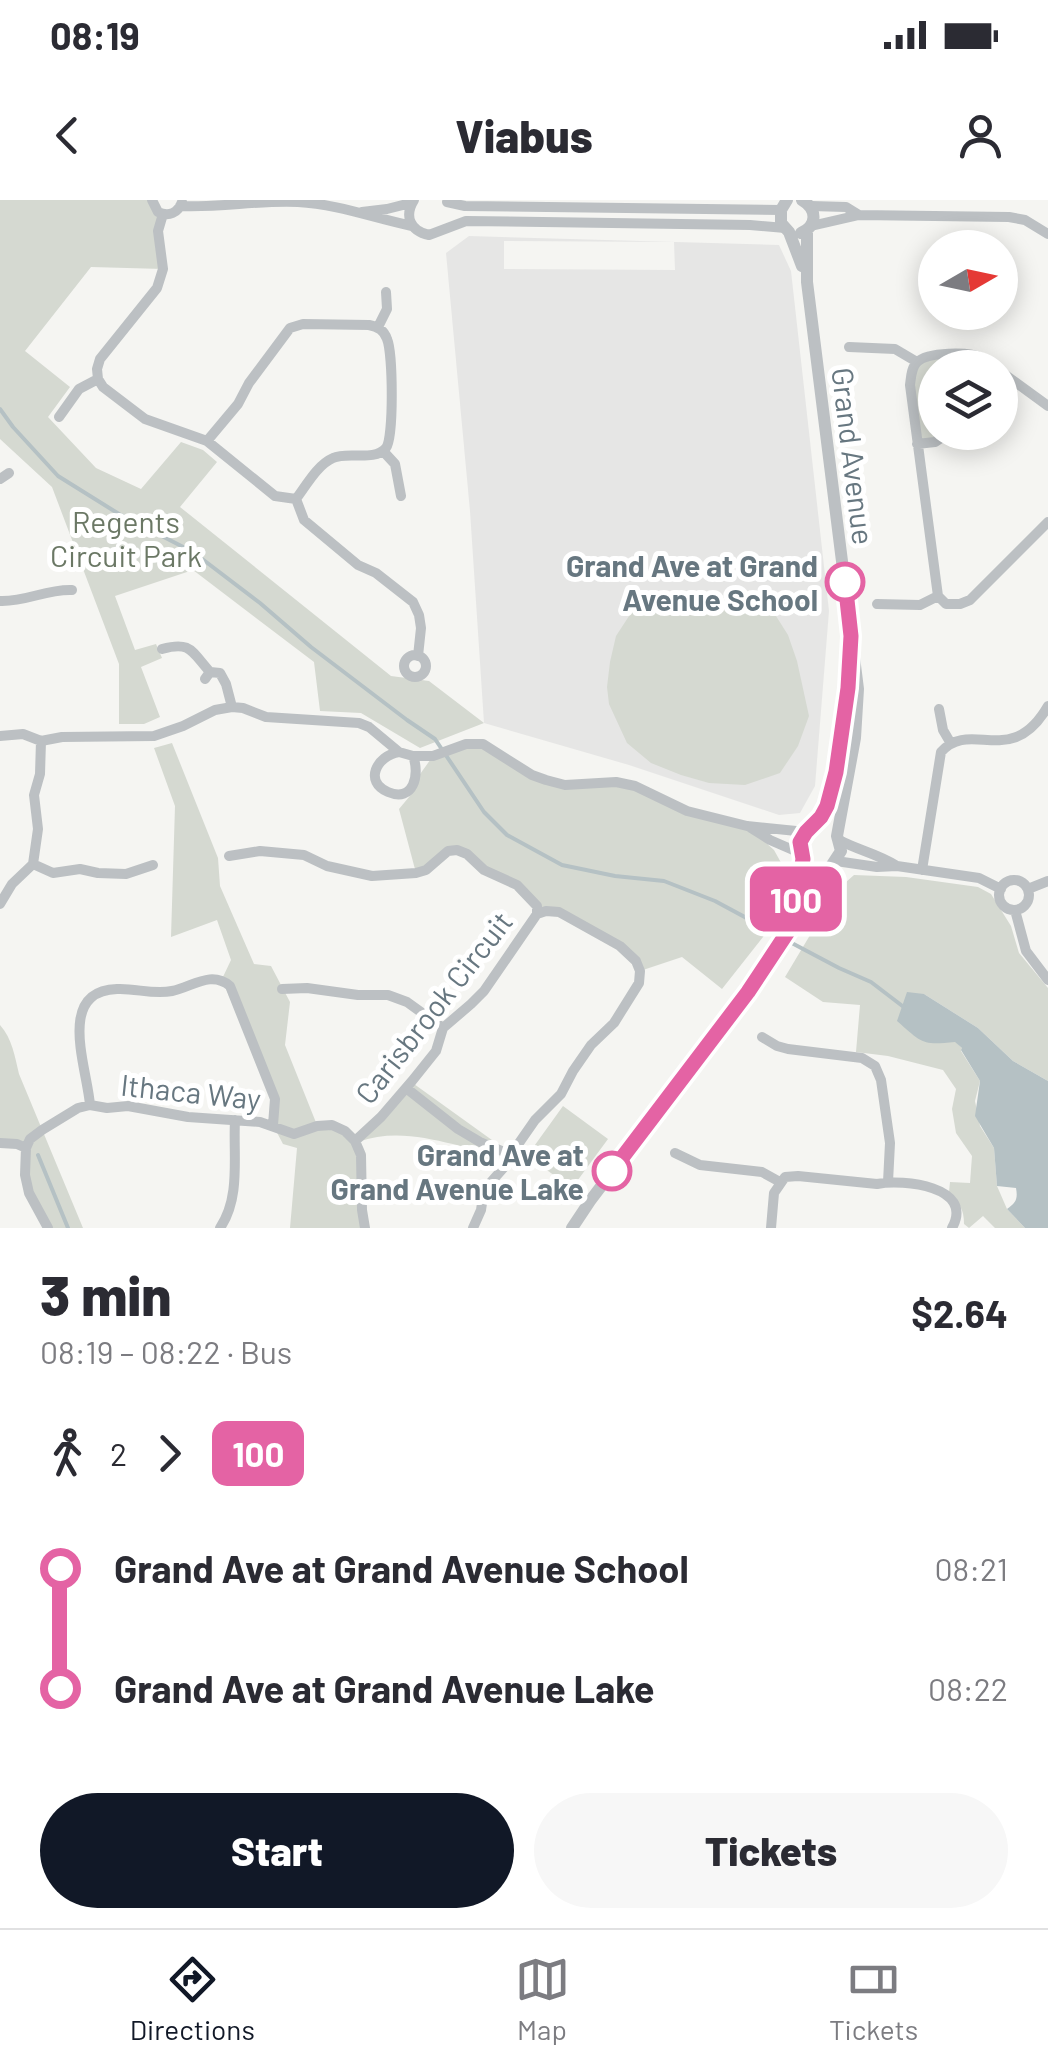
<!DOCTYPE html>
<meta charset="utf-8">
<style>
:root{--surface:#fff;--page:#f7f7f7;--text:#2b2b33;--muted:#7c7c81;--line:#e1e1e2;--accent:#111827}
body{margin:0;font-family:Barlow,sans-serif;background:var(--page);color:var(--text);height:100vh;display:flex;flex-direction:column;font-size:38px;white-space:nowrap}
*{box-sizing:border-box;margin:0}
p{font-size:32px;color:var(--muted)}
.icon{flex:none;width:55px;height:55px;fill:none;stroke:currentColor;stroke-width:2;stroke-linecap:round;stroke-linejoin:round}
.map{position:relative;height:1028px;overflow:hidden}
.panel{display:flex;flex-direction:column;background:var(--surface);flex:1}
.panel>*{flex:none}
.badge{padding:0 20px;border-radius:15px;font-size:35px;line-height:65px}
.needle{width:65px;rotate:81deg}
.fabs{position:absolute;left:918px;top:30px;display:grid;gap:20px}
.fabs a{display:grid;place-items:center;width:100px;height:100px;border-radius:50%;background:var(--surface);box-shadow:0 5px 25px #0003;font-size:50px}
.map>.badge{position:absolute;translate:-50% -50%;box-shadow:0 0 0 5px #fff}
.legs{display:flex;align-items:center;gap:15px;height:110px;padding:0 40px;font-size:32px}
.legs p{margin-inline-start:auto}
.headline{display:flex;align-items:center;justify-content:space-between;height:170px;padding:0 40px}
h1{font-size:55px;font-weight:800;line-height:75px}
.cta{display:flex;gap:20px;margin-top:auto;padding:20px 40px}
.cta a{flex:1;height:115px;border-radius:60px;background:var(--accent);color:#fff;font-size:40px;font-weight:800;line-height:115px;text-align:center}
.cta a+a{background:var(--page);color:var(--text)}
ul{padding:0 40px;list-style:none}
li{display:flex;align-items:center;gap:35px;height:120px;font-size:38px}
li i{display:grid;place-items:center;width:15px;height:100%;margin:0 12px;background:currentColor}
li i::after{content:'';width:25px;height:25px;margin:-12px;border:8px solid;border-radius:50%;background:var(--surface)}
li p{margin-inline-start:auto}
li:first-child i{background:linear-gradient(#0000 50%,currentColor 0)}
li:last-child i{background:linear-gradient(currentColor 50%,#0000 0)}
.status{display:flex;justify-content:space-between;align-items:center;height:70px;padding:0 50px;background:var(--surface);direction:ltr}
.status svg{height:28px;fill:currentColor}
header{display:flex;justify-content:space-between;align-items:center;height:130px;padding:0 40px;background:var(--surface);font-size:45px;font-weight:800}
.tabs{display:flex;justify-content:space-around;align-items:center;height:140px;border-top:2px solid var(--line);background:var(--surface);font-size:28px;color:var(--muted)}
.tabs a{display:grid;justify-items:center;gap:5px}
.tabs .current{color:var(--accent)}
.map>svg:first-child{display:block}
</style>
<div class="status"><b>08:19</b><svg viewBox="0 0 49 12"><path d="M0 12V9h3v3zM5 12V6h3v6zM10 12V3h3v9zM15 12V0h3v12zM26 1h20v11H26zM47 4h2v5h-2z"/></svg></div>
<header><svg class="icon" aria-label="back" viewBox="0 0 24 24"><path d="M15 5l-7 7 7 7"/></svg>Viabus<svg class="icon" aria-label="person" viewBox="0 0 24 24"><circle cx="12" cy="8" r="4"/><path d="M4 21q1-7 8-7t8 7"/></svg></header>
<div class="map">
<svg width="1048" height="1028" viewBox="0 0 1048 1028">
<rect width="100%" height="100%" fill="#f5f5f2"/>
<path fill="#e6e6e5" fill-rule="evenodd" d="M469,36L779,45L791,71L829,411L815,586L800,613L779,615L629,565L484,523L470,311L446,53ZM504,41L674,42L675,70L504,69Z"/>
<path fill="#d5d9d1" d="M0,0H153L157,9L163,69L91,67L25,151L70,187L48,217L96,268L141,289L181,242L203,250L217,262L180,307L391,476L429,481L484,523L420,548L361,513L320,511L314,462L193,370L115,396L135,450L156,444L162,458L141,467L160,517L144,524H119V464L52,287L0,239Z
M971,154L995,167L935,168V232L950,233L917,244L910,185L917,162Z
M693,395L753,399L776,416L788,435L797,461L809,516L798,546L780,573L745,585L709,583L681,575L651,563L627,543L609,504L607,487L610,462L616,436L631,413L657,400Z
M172,543L218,658L220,686L254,764L271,766L290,802L285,845L317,925H332L355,941L365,1028H290L297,948L283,944L273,925L276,907L222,779L231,760L217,720L171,737L175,606L154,548Z
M475,543L545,580L616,582L687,611L747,626L774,650L784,668L780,711L770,728L722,789L682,757L640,771L636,761L559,712L537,714L528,696L457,650L416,673L399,609L414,591L418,577L433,556Z
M854,675L906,677L978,687L991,694L1011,726L1019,753L1048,788V881L1013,861L978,828L924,794L950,841H955L962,848L961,851L980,881L975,901L980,926L994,948L997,986L1007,1009L1025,1028H995L983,1016L969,1028L964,1024C964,1009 959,1002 949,992L950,982L970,983L972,956L956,933L952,909L956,889L943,870L888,856L856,852L860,805L823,802L785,777L837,690Z
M0,825C12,838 15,857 19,874L83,1028H48L29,992L26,948L0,939Z
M414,884L514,956C461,952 411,923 358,942Z
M563,906L608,939L572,988L527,956Z"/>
<path fill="#b5c1c4" d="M907,792L924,794L978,828L1013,861L1048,881V1028H1025L1007,1009C1016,1003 1018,999 1016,988L997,986L994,948L975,916L980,881L961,850L962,848L955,842C922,845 923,844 897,821Z"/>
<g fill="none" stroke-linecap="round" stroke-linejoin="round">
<path stroke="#b5c1c4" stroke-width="4" d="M0,209L13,227L58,276L119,314L193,352L260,403L311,447L407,520L435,539L484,612L507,635L562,665L615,676L664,681L715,701L780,736
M788,741L839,768L871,782L905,808
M38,955L68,1028"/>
<path stroke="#bcc0c3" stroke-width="10" d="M152,0L158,12C169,17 178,13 182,2
M414,0C404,16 410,31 429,35L466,21L750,25L785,28
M447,2L465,6L781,10
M180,6C220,8 258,0 298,2C337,4 374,18 412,26
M811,6L846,7L859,15
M362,12L387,9L411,3
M163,14L158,31L163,69L157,88L100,159L97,169L98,179L103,187L145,219L207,241L275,296L296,299
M811,26L859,15L1009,17L1025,20L1048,34
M378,127L387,109L386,92
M849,147L895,149L917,162
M995,168C991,164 987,160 982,158C969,151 928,152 917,162C911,168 911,178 910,185L938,396L946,404H960L970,400L1048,322
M1000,171L1048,206
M59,217L79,189L98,179
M207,241L238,204L249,183L290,128L303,124L369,125C378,127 384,130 387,139C393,153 394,238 386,248C374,262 348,251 333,258C317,265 306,286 296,299
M917,244L935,242L950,232
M383,251L395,264L401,296
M0,279L9,273
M296,299L304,320L358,365L376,373L413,402L419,415L421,428L418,456
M0,401C26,402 46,389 72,390
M877,404L920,405L938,396
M162,449C191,441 191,451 210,472
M404 466a11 11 0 1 1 22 0a11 11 0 1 1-22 0Z
M205,479L210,472L220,473L226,484L232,507
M939,509L943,530L950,542
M0,536L23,534L41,541L62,537L154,536L183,526L215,510L232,507L243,508L266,517L359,523L369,527L399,552
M399,552L413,556C420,574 414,603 388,592C364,582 376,556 399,552Z
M413,556H433L466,544H483L532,575L546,580L565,585L616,582L635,586L687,611L747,626L806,632
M748,626L770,640L800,653
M839,640C860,651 876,653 897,666
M229,656L260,651L304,655L327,666L372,676L416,673L426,670L448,651L457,650L467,654L484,670L517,685L537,706V714
M836,661L877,667L897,666L979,678L1001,689
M33,664L53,673L80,669L98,673L126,674L153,665
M922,670L941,552C971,518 1011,570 1048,506
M999 695a15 15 0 1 1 30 0a15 15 0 1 1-30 0Z
M1028,689L1048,681
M0,704L12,684L33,664L38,629L34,595L40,574L41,541
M1015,710L1026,751L1048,780
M282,789L307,788L358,795H388L407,802L443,828
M762,837L777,846L788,849L862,858L875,866L881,880L890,943L888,982
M406,888L458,929L480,942L514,956
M90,905C87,867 56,791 117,789C136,788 153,795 172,791C192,787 211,770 230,786L275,899L273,925
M355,941L381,917L412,881L436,851L443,828L471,804L484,791L537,714L546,711L559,712L620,746L636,761L640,771L639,783L614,823L591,845L573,871L561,894L535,920L519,943L514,956L484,990L481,1010L473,1028
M0,943L17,944L26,948
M675,953L700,965L762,972L780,982
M48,1028L29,993L25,975L26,948L30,939L42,930L78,908L90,905L107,908L128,906L188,917L260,922L294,934L317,926L332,925L345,931L355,941L361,955L362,1010L365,1028
M220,1028C241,997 233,956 235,920
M771,1028L774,993L785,977L798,976L877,984C903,979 975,986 952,1028"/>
<path stroke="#bcc0c3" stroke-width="12" d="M787,0L781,10V23L789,32L802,66
M801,33C818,25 817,9 802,0
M793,715L803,659C793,634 816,627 827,606L844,528L849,469
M572,1028L590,1001L749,791L841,651L837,636L855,538L858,489L807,82V30"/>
</g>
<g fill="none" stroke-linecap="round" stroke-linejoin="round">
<g stroke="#fff" stroke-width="22">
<path id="line-1" d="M612,971L748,792L791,727L803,659L800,642L806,632L821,617L827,606L836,572L848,488L851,436L845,382"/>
</g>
<use href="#line-1" stroke="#e463a4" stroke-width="15"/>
</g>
<g fill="#fff" stroke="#e463a4" stroke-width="5">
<circle cx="845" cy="382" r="18"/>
<circle cx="612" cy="971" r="18"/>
</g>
<g text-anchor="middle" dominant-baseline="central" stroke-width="10" stroke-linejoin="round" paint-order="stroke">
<g font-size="30" fill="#677780" stroke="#fff">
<text transform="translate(854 256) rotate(83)">Grand Avenue</text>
<text transform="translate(433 807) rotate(-52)">Carisbrook Circuit</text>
<text transform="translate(191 891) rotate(6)">Ithaca Way</text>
</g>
<g font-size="30" fill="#6b7865" stroke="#fff">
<text x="126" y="321">Regents<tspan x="126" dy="34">Circuit Park</tspan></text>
</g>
<g font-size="30" font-weight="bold" fill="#677780" stroke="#fff" text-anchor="end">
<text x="818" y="365">Grand Ave at Grand<tspan x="818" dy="34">Avenue School</tspan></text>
<text x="584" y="954">Grand Ave at<tspan x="584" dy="34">Grand Avenue Lake</tspan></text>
</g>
</g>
</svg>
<div class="fabs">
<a><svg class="needle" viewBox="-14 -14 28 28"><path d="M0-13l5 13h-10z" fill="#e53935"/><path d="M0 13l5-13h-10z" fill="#7c7c81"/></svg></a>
<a><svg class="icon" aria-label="layers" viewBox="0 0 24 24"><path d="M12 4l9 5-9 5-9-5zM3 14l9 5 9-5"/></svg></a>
</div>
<b class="badge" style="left:796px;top:699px;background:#e463a4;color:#fff">100</b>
</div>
<section class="panel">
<div class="headline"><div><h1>3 min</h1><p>08:19 – 08:22 · Bus</p></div><b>$2.64</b></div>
<div class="legs"><svg class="icon" aria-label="walk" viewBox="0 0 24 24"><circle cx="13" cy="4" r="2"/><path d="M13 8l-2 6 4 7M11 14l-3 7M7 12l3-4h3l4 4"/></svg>2<svg class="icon" aria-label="forward" viewBox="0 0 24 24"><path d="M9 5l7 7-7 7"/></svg><b class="badge" style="background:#e463a4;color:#fff">100</b></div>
<ul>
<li><i style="color:#e463a4"></i><b>Grand Ave at Grand Avenue School</b><p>08:21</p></li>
<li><i style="color:#e463a4"></i><b>Grand Ave at Grand Avenue Lake</b><p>08:22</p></li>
</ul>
<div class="cta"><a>Start</a><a>Tickets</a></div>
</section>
<nav class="tabs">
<a class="current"><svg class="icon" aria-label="directions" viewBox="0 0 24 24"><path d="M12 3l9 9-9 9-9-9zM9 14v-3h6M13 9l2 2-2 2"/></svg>Directions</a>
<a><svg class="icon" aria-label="map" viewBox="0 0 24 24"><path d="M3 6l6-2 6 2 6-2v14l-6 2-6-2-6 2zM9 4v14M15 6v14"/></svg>Map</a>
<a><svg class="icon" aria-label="tickets" viewBox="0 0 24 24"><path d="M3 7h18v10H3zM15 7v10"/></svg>Tickets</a>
</nav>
